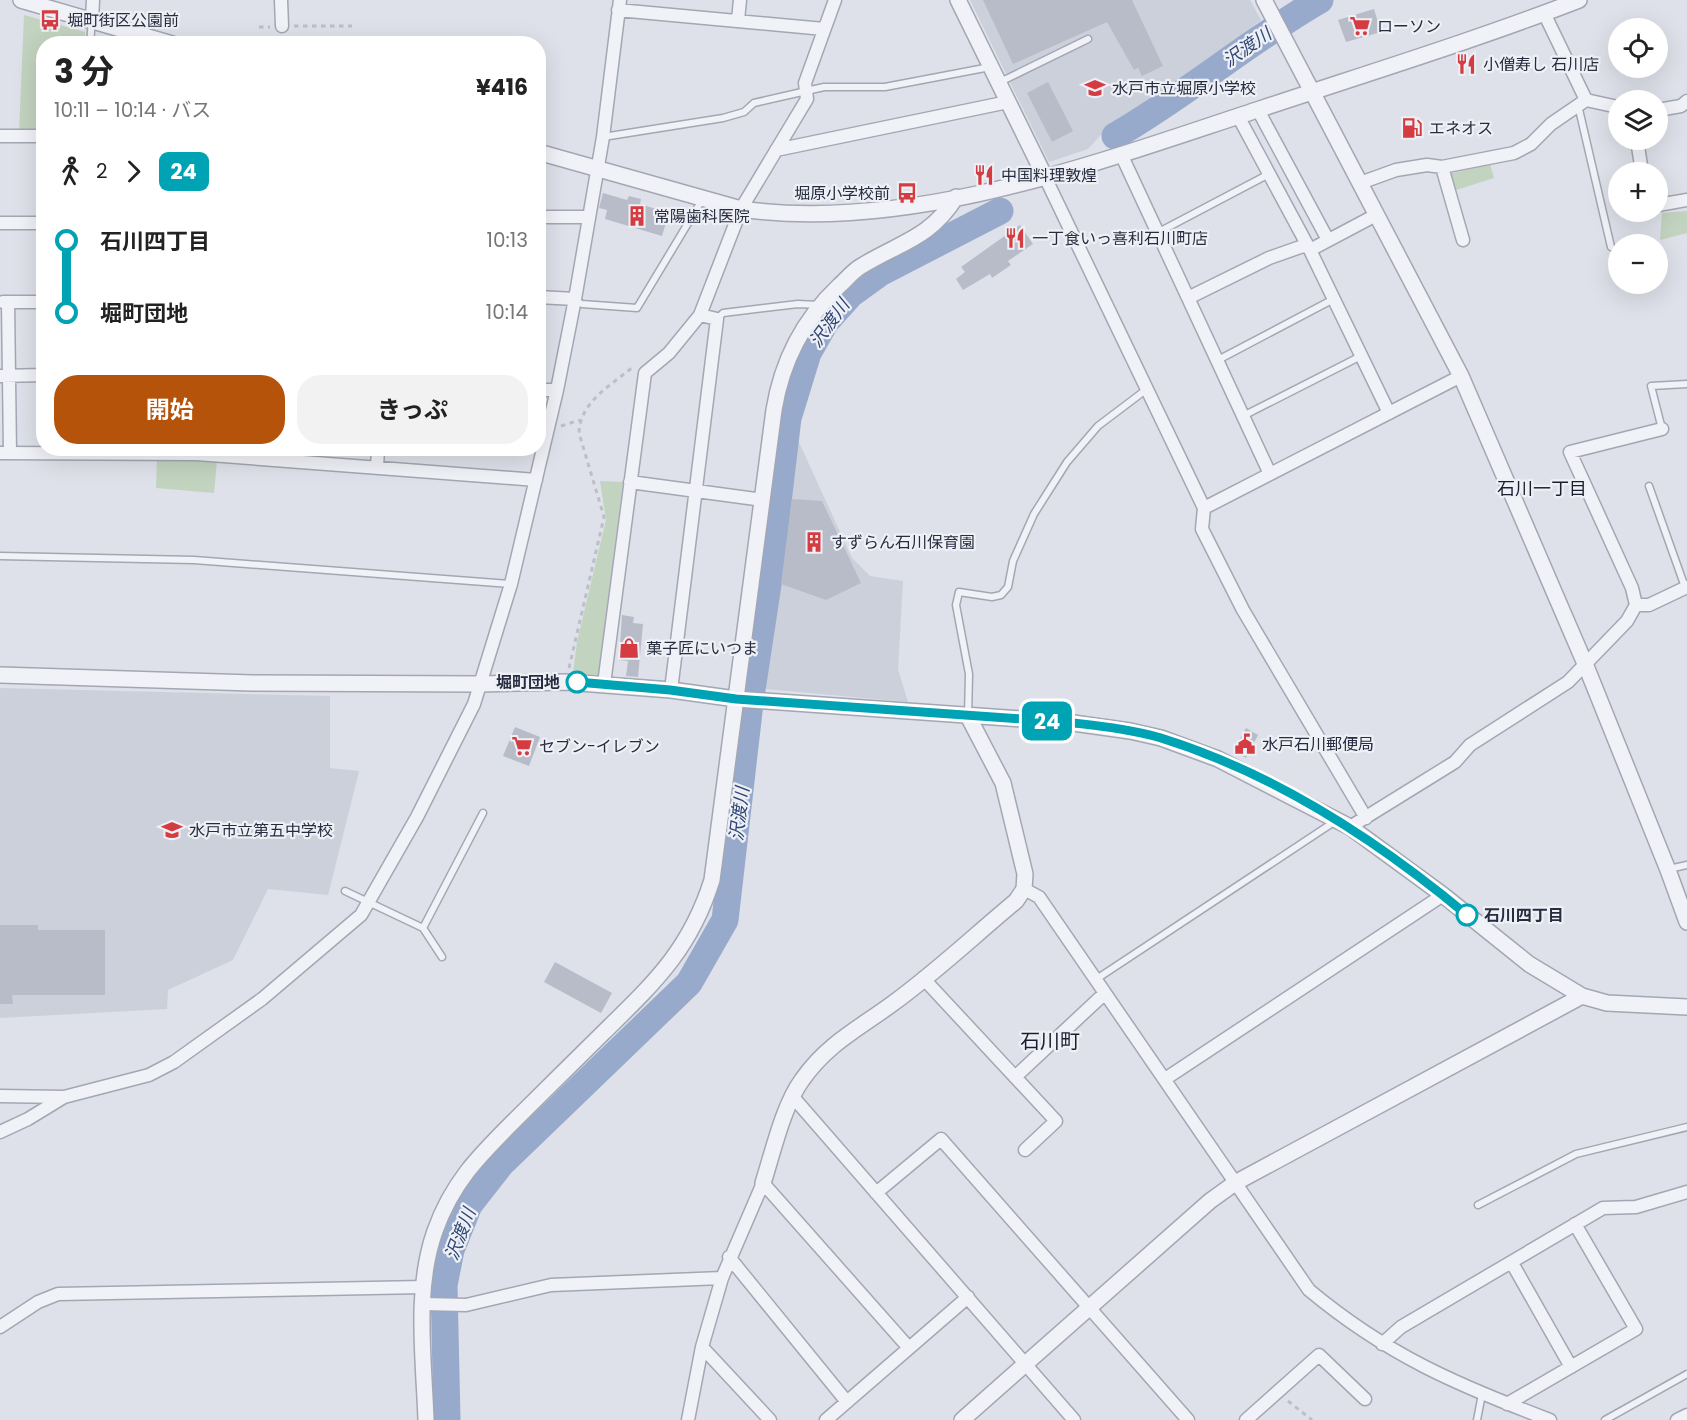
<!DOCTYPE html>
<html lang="ja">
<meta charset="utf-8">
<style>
:root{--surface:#fff;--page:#f2f2f2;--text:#222;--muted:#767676;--accent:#b45309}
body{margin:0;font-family:Poppins,"Noto Sans JP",sans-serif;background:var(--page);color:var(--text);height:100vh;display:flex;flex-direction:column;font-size:22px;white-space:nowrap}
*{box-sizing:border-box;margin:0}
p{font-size:20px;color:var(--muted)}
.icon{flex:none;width:33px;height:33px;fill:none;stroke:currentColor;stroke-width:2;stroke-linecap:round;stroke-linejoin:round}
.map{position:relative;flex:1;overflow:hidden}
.details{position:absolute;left:36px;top:36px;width:510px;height:420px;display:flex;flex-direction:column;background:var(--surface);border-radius:24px;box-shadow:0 6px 24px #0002}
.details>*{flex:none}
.badge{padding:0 12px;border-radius:9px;font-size:21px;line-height:39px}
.controls{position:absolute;left:1608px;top:18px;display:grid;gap:12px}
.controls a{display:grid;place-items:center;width:60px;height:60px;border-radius:50%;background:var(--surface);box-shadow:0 6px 24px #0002;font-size:30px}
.map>.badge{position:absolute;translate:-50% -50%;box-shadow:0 0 0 3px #fff}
.legs{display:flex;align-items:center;gap:9px;height:66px;padding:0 18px;font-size:20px}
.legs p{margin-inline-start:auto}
.overview{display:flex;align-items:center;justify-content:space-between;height:102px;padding:0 18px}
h1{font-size:33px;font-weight:700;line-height:45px}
.button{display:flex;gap:12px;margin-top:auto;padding:12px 18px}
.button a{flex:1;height:69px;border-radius:24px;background:var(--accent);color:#fff;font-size:24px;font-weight:700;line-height:69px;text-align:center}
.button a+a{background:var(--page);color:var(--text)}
ul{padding:0 18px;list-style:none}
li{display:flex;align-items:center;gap:21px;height:72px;font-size:22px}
li i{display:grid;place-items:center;width:9px;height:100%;margin:0 8px;background:currentColor}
li i::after{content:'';width:15px;height:15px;margin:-8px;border:4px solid;border-radius:50%;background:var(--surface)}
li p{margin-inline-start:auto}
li:first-child i{background:linear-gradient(#0000 50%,currentColor 0)}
li:last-child i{background:linear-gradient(currentColor 50%,#0000 0)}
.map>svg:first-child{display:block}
</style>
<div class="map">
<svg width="1687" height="1420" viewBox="0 0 1687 1420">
<rect width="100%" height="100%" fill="#dee1e9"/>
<path fill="#ccd0db" d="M970,0H1250L1261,20L1246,32L1249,39L1155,102L1151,98L1108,127L1088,149L1049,162Z
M797,438L852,558L870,576L903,581L898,669L908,702L765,689Z
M0,688L330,696V768L359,771L328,895L268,889L233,960L168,990L167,1009L0,1018Z"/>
<path fill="#c2d3bf" d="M24,15L85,32V43L44,44L43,133H19Z
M1490,164L1494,178L1453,191L1449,174Z
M1687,211V233L1660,240L1662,213Z
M157,458L217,461L214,493L156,488Z
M600,481L623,482L598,676L573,673L577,642L606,520Z"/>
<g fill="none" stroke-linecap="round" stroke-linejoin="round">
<path stroke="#97aacb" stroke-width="27" d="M1115,136C1186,95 1249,41 1320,0
M447,1420L444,1285L451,1250L469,1205L501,1164L689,983L725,920L750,703L769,578L788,418L808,353L825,323L851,294L880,273L1000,211"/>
</g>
<path fill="#b8bcc9" d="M983,0H1132L1163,66L1142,76L1138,68L1134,70L1107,22L1013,64Z
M1374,9L1381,32L1346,42L1338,20Z
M1048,82L1073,131L1052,142L1027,93Z
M603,193L627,200L629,196L641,199L640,204L669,213L662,236L605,219L607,210L599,208Z
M1020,225L1033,244L1008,261L1011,265L992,278L990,274L963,290L956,279L965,272L961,267Z
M792,499L822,501L861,583L826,600L781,584Z
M622,615L634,617L633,623L643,624L638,677L626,676L628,661L619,660Z
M515,727L540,737L529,766L503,756Z
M1246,728L1258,735L1246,758L1234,751Z
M0,925H38V930H105V995H12L13,1004H0Z
M555,962L612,993L601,1013L544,982Z"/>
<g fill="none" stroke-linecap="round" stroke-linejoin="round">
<g stroke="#a3a7b3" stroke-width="9">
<path id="service" d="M90,44L92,20
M998,83L1088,39
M1578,105L1611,247
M603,137L723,118L744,112L754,103L824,87H885L990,67
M1157,233L1269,174
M575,300L582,304L637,308L702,200
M717,319L723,313L798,304L818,305
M1218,360L1328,302
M1243,416L1361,356
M1662,429L1651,386L1687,384
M1649,486L1685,587
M0,556L194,560L511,584
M968,716L969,674L956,605L959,592L992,597L1001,595L1008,587L1013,561L1034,514L1067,462L1098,426L1147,389
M1669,869L1687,865
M345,891L423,928L483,813
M423,928L442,957
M1095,980L1334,822
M1478,1205L1576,1154L1687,1127
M1477,1420L1482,1394
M1605,1420L1687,1374"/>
</g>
<g stroke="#a3a7b3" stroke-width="15">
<path id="minor" d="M281,0L282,26
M618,10L824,29
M1544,13L1586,100L1618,107
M92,20L93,0
M738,20L740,0
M1258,110L1328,240
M1658,110L1681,106L1687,101
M1238,116L1310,250L1389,413
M0,136H44
M1637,140L1642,172
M776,150L1008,102
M1121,154L1270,474
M1442,167L1463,240
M1045,177L1204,508L1202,529L1243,610L1366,818
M1360,183L1396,170L1427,165L1442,167L1514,153L1531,144L1551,124L1586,100
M1658,205L1687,200
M538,217H589
M0,223H44
M1310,250L1376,215
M538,297L575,299
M1188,298L1269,258L1306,245
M3,302H44
M8,302L10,453
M1,376L44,375
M538,390H557
M0,453L197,454L536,480
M377,468L378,448
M630,482L763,500
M1204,508L1461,376
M1636,605L1632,588L1570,452L1662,429
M604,684L645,373L669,353L700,315L741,209L807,99L805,83L835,0
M671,690L717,319L700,315
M1350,827L1455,762L1470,745L1568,682L1627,621L1636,605H1649L1687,587
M1024,889L1039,897L1309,1290C1387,1355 1457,1385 1550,1420
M923,978L1056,1121L1025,1150
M1015,1077L1104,994
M1165,1079L1443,895
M0,1096L64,1097L149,1075L174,1062L262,999L361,915L417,817L474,704L511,584L557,390L575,299L603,137L620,0
M793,1097L1074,1420
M0,1132L28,1119L64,1097
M876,1193L941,1139L1188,1420
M729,1257L847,1402
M1512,1263L1571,1367
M423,1304L466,1305L551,1285L722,1278
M0,1327L38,1302L58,1294L423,1287
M1382,1344L1401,1327L1603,1208L1636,1207L1687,1192
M702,1347L770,1420
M1507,1404L1636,1329L1575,1224
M688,1420L702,1347L722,1278L763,1183L909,1348
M826,1420L968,1297
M1246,1420L1319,1355L1365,1399
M1677,1420L1687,1415"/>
</g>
<g stroke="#a3a7b3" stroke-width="18">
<path id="tertiary" d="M21,0L172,44
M958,0L1045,177
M1264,0L1461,376L1586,666L1668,870L1687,922
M538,152L741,209C911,233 1098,162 1257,110C1365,74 1473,41 1579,0
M0,675L252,683L480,684L566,682L671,690L736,699L1066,722L1130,731L1161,738L1218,759L1350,827L1443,895L1529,964L1582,996L1607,1003L1687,1007
M763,1183C773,1152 783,1106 802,1080C827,1044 858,1029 892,1004C935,973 975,935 1016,901L1024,889L1025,874L1003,783L968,716
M426,1420C424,1359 414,1290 435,1231C453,1180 482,1153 519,1116C547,1088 575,1061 603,1033C654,983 690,950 712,880L774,410C782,361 803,320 839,286C846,280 852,272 860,267C898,243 930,239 956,197
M962,1420L1210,1201L1235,1183L1582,996"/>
</g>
<path stroke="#bcbfc7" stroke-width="3" stroke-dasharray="4.5 4.5" stroke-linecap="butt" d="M294,26H352
M259,27H270
M561,426L580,420
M569,668L604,517L579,433C580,402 610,386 633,367
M1288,1401L1312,1420"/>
<use href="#service" stroke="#f1f2f7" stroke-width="6"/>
<use href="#minor" stroke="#f1f2f7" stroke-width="12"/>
<use href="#tertiary" stroke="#f1f2f7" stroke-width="15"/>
</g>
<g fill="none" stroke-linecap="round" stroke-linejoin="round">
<g stroke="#fff" stroke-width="14">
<path id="line-1" d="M577,682L670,690L736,699L1066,722C1098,726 1130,729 1161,738C1274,773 1377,840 1467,915"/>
</g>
<use href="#line-1" stroke="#00a3b4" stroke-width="9"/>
</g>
<defs>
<g id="bus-bare" transform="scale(1.62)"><path d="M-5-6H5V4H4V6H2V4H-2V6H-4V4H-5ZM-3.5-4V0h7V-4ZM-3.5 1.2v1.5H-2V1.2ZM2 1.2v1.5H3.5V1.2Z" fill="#d43c41" stroke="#eef0f6" stroke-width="2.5" paint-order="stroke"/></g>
<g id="supermarket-bare" transform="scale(1.62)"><path d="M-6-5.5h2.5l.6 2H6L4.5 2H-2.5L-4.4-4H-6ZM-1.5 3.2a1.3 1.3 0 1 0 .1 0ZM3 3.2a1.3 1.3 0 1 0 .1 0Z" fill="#d43c41" stroke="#eef0f6" stroke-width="2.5" paint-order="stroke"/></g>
<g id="restaurant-bare" transform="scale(1.62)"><path d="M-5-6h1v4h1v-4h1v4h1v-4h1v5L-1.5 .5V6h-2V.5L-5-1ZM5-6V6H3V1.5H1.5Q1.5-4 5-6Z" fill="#d43c41" stroke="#eef0f6" stroke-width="2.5" paint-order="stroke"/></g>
<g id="school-bare" transform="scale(1.62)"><path d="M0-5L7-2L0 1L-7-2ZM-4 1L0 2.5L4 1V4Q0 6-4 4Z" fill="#d43c41" stroke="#eef0f6" stroke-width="2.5" paint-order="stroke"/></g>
<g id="fuel-bare" transform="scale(1.62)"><path d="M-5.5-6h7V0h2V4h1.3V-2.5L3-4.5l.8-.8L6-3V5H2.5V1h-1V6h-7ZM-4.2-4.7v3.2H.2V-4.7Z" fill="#d43c41" stroke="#eef0f6" stroke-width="2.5" paint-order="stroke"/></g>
<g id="building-bare" transform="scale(1.62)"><path d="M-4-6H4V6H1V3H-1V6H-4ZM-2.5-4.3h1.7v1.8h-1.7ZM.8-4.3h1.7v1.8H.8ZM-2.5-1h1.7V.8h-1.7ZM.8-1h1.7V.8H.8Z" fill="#d43c41" stroke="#eef0f6" stroke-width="2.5" paint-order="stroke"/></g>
<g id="shop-bare" transform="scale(1.62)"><path d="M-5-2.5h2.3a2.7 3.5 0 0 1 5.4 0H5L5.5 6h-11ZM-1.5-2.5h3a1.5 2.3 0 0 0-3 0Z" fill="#d43c41" stroke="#eef0f6" stroke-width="2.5" paint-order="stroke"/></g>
<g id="civic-bare" transform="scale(1.62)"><path d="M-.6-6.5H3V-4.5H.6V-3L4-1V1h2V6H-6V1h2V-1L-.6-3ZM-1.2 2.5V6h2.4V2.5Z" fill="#d43c41" stroke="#eef0f6" stroke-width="2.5" paint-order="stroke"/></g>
</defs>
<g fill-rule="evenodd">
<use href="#bus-bare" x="50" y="20"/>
<use href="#supermarket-bare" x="1360" y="26"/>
<use href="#restaurant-bare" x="1466" y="64"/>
<use href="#school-bare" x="1095" y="88"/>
<use href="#fuel-bare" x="1412" y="128"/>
<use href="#restaurant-bare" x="984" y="175"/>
<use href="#bus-bare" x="907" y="193"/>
<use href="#building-bare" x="637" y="216"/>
<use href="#restaurant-bare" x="1015" y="238"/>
<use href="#building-bare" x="814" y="542"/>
<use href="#shop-bare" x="629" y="648"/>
<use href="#civic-bare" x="1245" y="744"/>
<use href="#supermarket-bare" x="522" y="746"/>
<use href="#school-bare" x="172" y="830"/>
</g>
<g fill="#fff" stroke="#00a3b4" stroke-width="3">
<circle cx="577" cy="682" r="10"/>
<circle cx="1467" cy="915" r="10"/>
</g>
<g text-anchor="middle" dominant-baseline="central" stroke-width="4.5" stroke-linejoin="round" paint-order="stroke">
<g font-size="16" fill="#272d40" stroke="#eef0f6" text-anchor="start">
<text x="67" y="20">堀町街区公園前</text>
<text x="1377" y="26">ローソン</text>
<text x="1483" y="64">小僧寿し 石川店</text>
<text x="1112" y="88">水戸市立堀原小学校</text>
<text x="1429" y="128">エネオス</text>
<text x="1001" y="175">中国料理敦煌</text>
<text x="890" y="193" text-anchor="end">堀原小学校前</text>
<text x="654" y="216">常陽歯科医院</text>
<text x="1032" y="238">一丁食いっ喜利石川町店</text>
<text x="831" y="542">すずらん石川保育園</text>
<text x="646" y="648">菓子匠にいつま</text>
<text x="1262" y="744">水戸石川郵便局</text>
<text x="539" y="746">セブン-イレブン</text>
<text x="189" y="830">水戸市立第五中学校</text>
</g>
<g font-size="16" font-weight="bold" fill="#272d40" stroke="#eef0f6" text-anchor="end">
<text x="560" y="682">堀町団地</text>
<text x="1484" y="915" text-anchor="start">石川四丁目</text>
</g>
<g font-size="18" font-style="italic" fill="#2f4676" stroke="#eef0f6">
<text transform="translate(1247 47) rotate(-35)">沢渡川</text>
<text transform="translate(829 323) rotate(-54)">沢渡川</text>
<text transform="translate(739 814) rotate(-83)">沢渡川</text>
<text transform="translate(460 1234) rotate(-69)">沢渡川</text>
</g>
<g font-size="18" fill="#191e31" stroke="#eef0f6">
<text x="1542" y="488">石川一丁目</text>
</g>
<g font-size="20" fill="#191e31" stroke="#eef0f6">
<text x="1050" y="1041">石川町</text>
</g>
</g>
</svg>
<div class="controls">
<a><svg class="icon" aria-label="locate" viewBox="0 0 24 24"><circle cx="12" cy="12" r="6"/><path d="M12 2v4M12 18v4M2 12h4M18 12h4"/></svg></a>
<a><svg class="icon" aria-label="layers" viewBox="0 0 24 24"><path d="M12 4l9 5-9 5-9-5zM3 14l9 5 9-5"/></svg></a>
<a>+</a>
<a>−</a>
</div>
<b class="badge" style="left:1047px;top:721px;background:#00a3b4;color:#fff">24</b>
<section class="details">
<div class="overview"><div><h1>3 分</h1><p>10:11 – 10:14 · バス</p></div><b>¥416</b></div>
<div class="legs"><svg class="icon" aria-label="walk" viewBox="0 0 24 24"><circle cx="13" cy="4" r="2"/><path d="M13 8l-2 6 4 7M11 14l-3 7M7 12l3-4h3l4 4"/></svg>2<svg class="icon" aria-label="forward" viewBox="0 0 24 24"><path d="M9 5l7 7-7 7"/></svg><b class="badge" style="background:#00a3b4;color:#fff">24</b></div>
<ul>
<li><i style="color:#00a3b4"></i><b>石川四丁目</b><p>10:13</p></li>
<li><i style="color:#00a3b4"></i><b>堀町団地</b><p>10:14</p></li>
</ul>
<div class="button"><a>開始</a><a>きっぷ</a></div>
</section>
</div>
